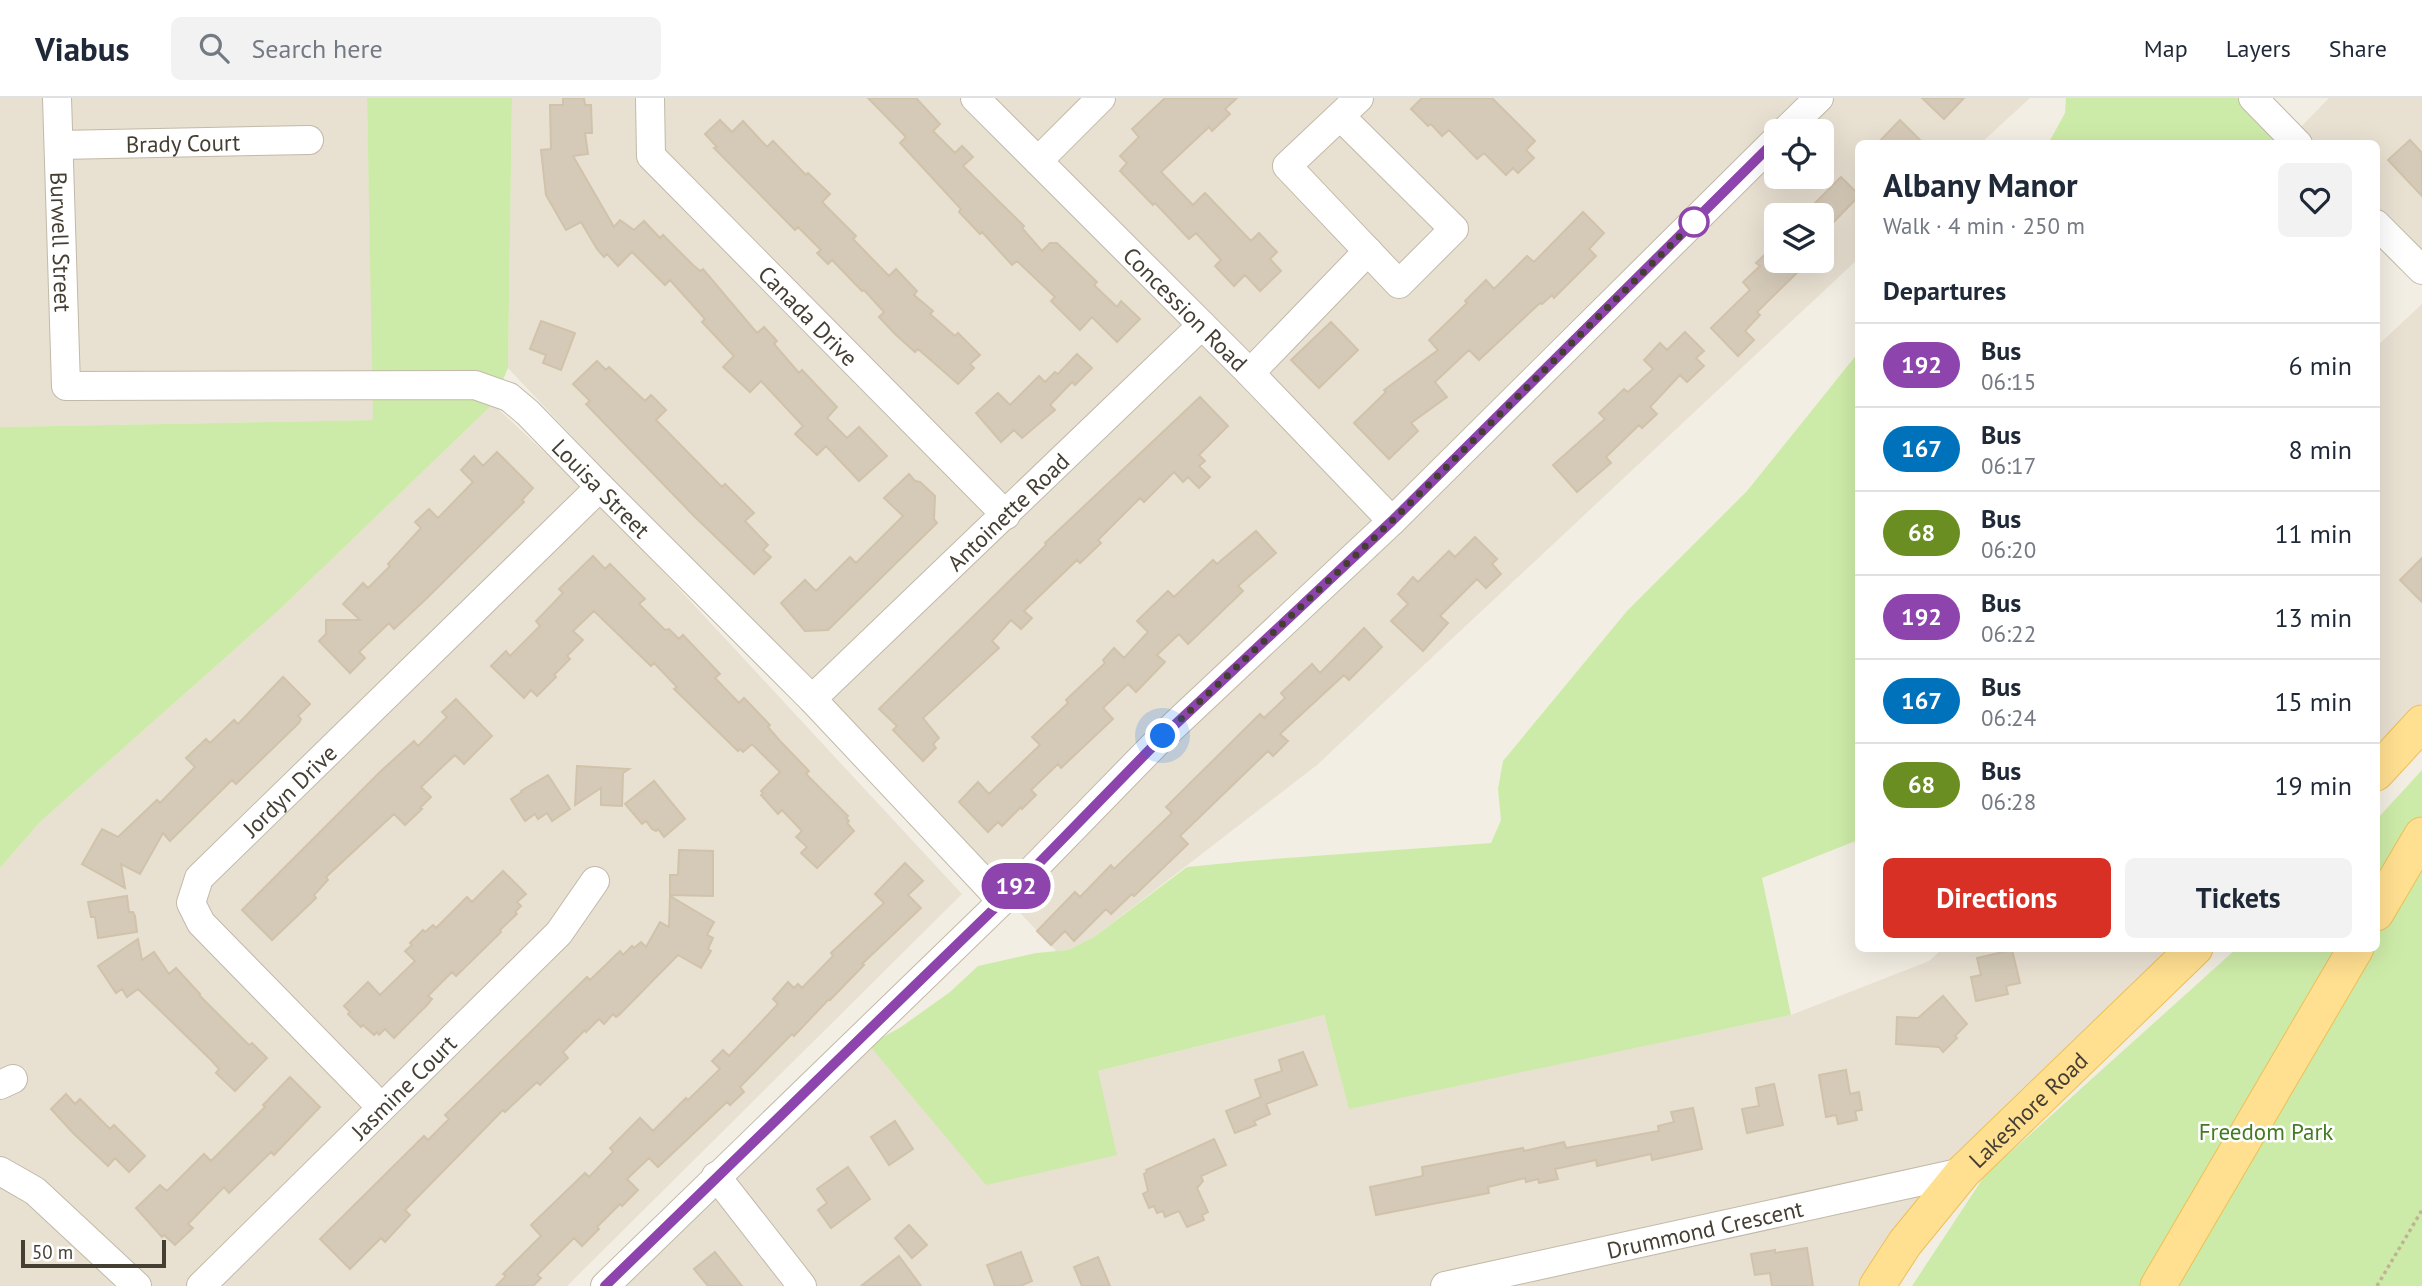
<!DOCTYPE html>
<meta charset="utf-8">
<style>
:root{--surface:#fff;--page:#f2f2f3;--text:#1f2937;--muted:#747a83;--line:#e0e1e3;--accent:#d93025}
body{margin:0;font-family:"PT Sans",sans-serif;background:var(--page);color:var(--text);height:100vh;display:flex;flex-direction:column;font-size:26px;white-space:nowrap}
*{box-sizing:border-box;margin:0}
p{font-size:23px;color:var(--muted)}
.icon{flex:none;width:38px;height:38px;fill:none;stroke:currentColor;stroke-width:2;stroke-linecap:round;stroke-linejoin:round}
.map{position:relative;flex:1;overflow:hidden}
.panel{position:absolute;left:1855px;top:42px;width:525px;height:812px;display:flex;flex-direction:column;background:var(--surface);border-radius:10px;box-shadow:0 7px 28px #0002}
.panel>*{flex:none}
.badge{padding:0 14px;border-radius:23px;font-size:24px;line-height:46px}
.fabs{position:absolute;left:1764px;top:21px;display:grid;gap:14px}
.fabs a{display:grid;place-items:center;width:70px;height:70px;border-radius:10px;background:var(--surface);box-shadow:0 7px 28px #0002;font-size:35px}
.scale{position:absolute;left:21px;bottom:18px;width:145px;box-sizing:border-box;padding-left:7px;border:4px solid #453e33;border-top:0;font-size:19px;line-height:24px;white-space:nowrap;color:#453e33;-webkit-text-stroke:5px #fff;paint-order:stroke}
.you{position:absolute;width:35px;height:35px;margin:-18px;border:5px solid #fff;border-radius:50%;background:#1a73e8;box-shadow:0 0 0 10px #1a73e833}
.map>.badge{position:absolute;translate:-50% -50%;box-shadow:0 0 0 4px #fff}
h2{padding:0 28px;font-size:26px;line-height:63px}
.round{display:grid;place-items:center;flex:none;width:74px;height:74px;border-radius:10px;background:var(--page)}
.head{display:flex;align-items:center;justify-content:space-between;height:119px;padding:0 28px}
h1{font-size:33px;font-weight:700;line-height:52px}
.primary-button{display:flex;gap:14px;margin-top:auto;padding:14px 28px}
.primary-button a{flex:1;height:80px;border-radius:10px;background:var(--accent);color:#fff;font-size:28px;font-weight:700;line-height:80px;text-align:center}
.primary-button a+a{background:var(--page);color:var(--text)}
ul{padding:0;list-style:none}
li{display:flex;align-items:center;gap:21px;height:84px;padding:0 28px;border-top:2px solid var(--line)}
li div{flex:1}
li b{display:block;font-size:26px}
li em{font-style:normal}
li .badge{min-width:77px;font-weight:700;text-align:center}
header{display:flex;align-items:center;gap:42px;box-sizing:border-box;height:98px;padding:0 35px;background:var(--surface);border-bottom:2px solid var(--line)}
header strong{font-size:33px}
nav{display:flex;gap:38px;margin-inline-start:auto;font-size:24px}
.search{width:490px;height:63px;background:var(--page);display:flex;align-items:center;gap:18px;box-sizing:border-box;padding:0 24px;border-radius:10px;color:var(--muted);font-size:26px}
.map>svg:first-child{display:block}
</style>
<header>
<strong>Viabus</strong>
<div class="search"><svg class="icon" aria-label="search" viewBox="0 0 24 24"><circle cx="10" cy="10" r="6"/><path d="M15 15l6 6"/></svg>Search here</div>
<nav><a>Map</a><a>Layers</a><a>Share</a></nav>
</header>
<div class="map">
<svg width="2422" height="1188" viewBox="0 0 2422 1188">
<rect width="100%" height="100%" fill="#f3eee3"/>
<path fill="#e8e0d1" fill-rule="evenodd" d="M0,0H367L374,322L0,329Z
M512,0H2030L1981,45L1858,46V161L1317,667L1094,839L1068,852L1056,853L508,270ZM1776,33H1822V79H1776ZM1776,117H1822V163H1776Z
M2329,0H2422V158L2377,111L2376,46L2314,45L2299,31Z
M2422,206V605L2377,652L2376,249Z
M493,306L604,410L962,796L567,1188H0V770L39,725L279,512Z
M1942,851H2186L1872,1188H618L869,947L1098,973L1324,917L1349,1010L1791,917L1929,863Z"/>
<path fill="#cdeba8" d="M367,0H512L508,270L493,306L279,512L39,725L0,770V329L373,322Z
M2066,0H2240L2283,46H2048L2065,15Z
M1858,255V742L1762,780L1791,917L1349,1011L1324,917L1098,973L1117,1057L986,1087L869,947L901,929L950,894L978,868L1036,855L1068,852L1094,839L1187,769L1248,763L1491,745L1501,722L1498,691L1503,663L1627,513L1747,393Z
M2422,672V1188H1912L1985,1077L2236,851L2376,850L2377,721Z"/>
<path fill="#d5cab8" stroke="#d1c2aa" stroke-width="2" d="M563,0H584L585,7H591L592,35H585L588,56L573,58L614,129L620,122L634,132L644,123L660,140L663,137L693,167L700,173L703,171L757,235L764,229L777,243L774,246L799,275L802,272L837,309L827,320L847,340L859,329L887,358L859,383L826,348L817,357L795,336L803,328L761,283L750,294L723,269L734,258L702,224L705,221L670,182L665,187L632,154L618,168L607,156L604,159L597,151L581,124L566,132L546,97L541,52L551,51L550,7H563Z
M868,0H916L940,26L933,33L955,55L962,48L973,59L963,68L1024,128L1022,130L1042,153L1050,145H1057L1097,184L1094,187L1117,209L1121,203L1140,221L1117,244L1092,219L1080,232L1051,203L1055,199L1017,163L1012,167L982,134L980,136L959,114L961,111L900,45L906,39Z
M1165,0H1237L1225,11L1230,16L1212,33L1209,29L1161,74L1193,107L1205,95L1251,143L1259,135L1277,154L1270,161L1281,173L1260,193L1245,177L1234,188L1215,168L1221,162L1196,135L1189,141L1155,105L1153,107L1120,73L1127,65L1120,58L1139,39L1132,31Z
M1422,0H1492L1535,43L1526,52L1534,60L1518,75L1513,70L1506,77L1484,55L1477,61L1449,32L1442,38L1431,26L1428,28L1411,11Z
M1922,0H1964L1944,21Z
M720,22L732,34L743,23L767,49L773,43L806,77L808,75L830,96L822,104L856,138L853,141L889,178L896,171L917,193L914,197L933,213L930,216L955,238L958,235L980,257L970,266L974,270L958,286L918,251L915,254L895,236L879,219L884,214L864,192L862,193L832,162L828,166L817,155L821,152L798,129L795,132L714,50L717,49L705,36Z
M1900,22L1924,46H1877Z
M2410,42L2422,55V98L2388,62Z
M1841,79L1858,96V99L1822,136V117H1803Z
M1583,114L1604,135L1589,151L1596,158L1554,200L1552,197L1542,206L1540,205L1479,262L1469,252L1435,284L1447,299L1411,325L1418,333L1389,361L1354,325L1386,294L1384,292L1438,252L1429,242L1467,205L1465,203L1486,182L1494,191L1527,158L1534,164Z
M1776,146V163H1809L1757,214L1760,217L1745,233L1754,242L1738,258L1711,230L1750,192L1743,184L1760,168L1756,165Z
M541,223L575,235L561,272L543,265L546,257L530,251Z
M1331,224L1358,252L1319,290L1291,262Z
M1685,234L1704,253L1696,260L1704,268L1687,284L1680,277L1650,309L1657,316L1642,330L1639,327L1606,359L1611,365L1577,394L1553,367L1605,321L1599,315L1624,291L1628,294L1653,271L1644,262L1660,245L1667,252Z
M1077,256L1092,270L1075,287L1072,284L1050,307L1055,312L1022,340L1014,332L1001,344L976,315L998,295L1010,307L1039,278L1045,284L1055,274L1058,276Z
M597,263L606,272L609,269L645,303L651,297L666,312L656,322L722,389L725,386L754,415L745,423L768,447L763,452L771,459L754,476L693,417L586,306L590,303L573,286Z
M1200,299L1228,328L1199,357L1205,363L1199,368L1210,379L1199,390L1188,379L1183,384L1174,374L1144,404L1140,400L1098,442L1101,445L1080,465L1077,462L1024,513L1032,520L1021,531L1011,522L992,543L999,550L923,620L939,640L933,646L936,650L923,663L893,632L897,628L879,611L1046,447L1045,445Z
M497,354L533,390L522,402L524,404L426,501L394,531L389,525L359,554L365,560L350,575L319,543L326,536V522H360L343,506L363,485L368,490L390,468L388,466L421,430L415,424L429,411L438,420L473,384L461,372L474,358L483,368Z
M909,376L915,383L920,384L935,398L934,421L937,425L828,532L805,533L781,505L805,482L816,493L850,459L856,465L903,418L884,400Z
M1256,433L1276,455L1238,488L1243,493L1188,546L1179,536L1157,557L1165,564L1136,594L1128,586L1103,610L1113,621L1061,670L1058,666L1031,692L1036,697L1022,711L1021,709L1002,728L998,724L988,734L959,704L978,684L989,696L1040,647L1032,639L1068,605L1066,602L1105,565L1103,562L1114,550L1124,560L1148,534L1137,523L1168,493L1174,499L1213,462L1217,466Z
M1475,439L1497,461L1492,466L1501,476L1486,490L1477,481L1440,518L1448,525L1423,553L1391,523L1408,506L1398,496L1413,479L1418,484L1449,453L1455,459Z
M593,458L605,471L610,466L645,501L639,506L665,532L669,531L679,541L683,537L720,576L715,580L739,605L744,600L770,627L768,629L780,643L809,673L806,676L848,718L846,720L849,723L847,725L854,733L817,770L801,755L807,749L796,739L802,733L782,712L778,716L761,697L763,695L761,693L780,674L752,646L743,654L740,651L738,653L674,591L677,589L654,565L651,568L594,513L573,533L583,542L567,558L570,561L554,577L556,579L537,598L531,592L524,600L491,568L506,553L510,558L540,528L536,523L563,495L559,491Z
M2422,460V504L2400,482Z
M1364,530L1382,549L1349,582L1344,577L1280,636L1288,643L1273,658L1268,653L1180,738L1188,746L1134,798L1132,796L1111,816L1106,811L1074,843L1065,833L1051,847L1037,833L1075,794L1080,799L1111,767L1114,771L1172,715L1166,709L1260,616L1264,620L1285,600L1281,595L1312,566L1320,575Z
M283,579L310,606L298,618L301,621L299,625L236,686L232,682L170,743L163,735L140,776L121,766L125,790L82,766L102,731L118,739L157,702L160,705L195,669L186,660L206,641L210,645L234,622L238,626Z
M456,601L492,638L464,666L455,657L421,689L431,699L420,710L422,711L405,727L394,716L326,779L328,782L314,797L316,800L272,842L242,812L381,673L414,643L418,648L447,619L442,614Z
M577,668L629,671L623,675L622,708L601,707V690L575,707Z
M548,677L570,711L552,723L547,715L538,721L535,716L525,723L511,701L522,694L521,693Z
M654,683L685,721L664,739L658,731L656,733L652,731L646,723L642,726L625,706Z
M679,752L713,753V798L670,797V777H678Z
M905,765L923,783L908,797L921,810L862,866L864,867L830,902L829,901L794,938L792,936L740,989L744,994L730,1007L727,1004L658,1069L649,1060L627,1081L638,1092L622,1108L620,1106L597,1129L599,1131L582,1148L574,1140L537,1177L541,1180L533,1188H496L506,1178L503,1176L541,1138L531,1127L585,1075L589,1079L613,1054L610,1050L640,1020L653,1033L686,1000L688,1002L720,971L712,963L723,952L729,958L778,906L773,901L788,884L794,890L798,886L802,890L833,858L831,855L884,805L875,796Z
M503,773L526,796L517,804L521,808L515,814L517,816L500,832L501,834L456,878L452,874L428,898L432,901L427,907L394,940L385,931L379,937L377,934L374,937L363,927L361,929L348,916L350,914L344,908L368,884L380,897L415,863L405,853L412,847L410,845L423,832L425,834L433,827L436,830L467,799L472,804Z
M127,798L129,814H133L135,818L137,834L98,840L95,819H91L88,804Z
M670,798L714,824L707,837L713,840L708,851L711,853L701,870L678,857L619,917L616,919L613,916L604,926L599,921L586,934L585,932L563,954L568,960L540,987L537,984L505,1014L503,1012L405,1112L410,1117L385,1144L381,1140L350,1171L320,1141L424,1038L428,1042L449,1021L445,1017L587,879L590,882L620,853L623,857L632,848L634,850L641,844L646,849L660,824L669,829Z
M138,841L142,862L154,854L169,876L176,870L200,896L199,897L249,947L252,945L267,960L235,993L216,975L219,971L211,962L138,891L127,899L122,891L116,895L98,868Z
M2012,852L2020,885L2006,888L2008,896L1976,903L1971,879L1981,877L1977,860Z
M1943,898L1967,926L1955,938L1957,940L1943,954L1939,949L1896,946L1897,919L1918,920Z
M1303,954L1317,987L1266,1006L1270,1016L1254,1023L1256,1027L1235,1035L1226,1013L1261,999L1255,982L1282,973L1279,962Z
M1846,972L1850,996L1859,994L1862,1012L1855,1013L1857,1022L1838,1026L1836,1017L1826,1019L1819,977Z
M290,979L320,1009L274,1057L271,1054L229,1095L224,1089L188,1126L193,1130L175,1147L164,1137L162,1139L136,1110L160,1087L167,1093L204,1056L211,1063L265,1009L263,1007Z
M1774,986L1783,1027L1747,1035L1742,1011L1759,1008L1756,990Z
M66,996L75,1006L80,1001L110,1031L114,1027L145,1058L129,1074L115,1060L108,1068L74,1036L51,1011Z
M1693,1010L1702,1051L1652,1062L1651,1056L1597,1068L1596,1062L1555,1071L1558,1081L1539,1085L1538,1081L1526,1084L1525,1080L1488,1089L1489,1095L1376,1117L1370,1089L1423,1078L1422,1069L1523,1050L1524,1053L1564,1044L1566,1050L1659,1033L1658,1028L1674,1024L1671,1014Z
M895,1023L913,1051L889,1067L871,1039Z
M1214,1041L1226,1067L1201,1078L1203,1083L1197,1090L1208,1114L1202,1117L1204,1122L1187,1129L1179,1113L1165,1119L1163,1113L1157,1115L1154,1108L1149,1110L1143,1096L1148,1093L1144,1076L1147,1074L1146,1072Z
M848,1069L870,1101L831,1130L818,1112L827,1105L817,1091Z
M909,1127L927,1147L912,1160L895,1140Z
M1807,1150L1813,1188H1772L1770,1175L1755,1177L1751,1156L1775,1152V1155Z
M715,1154L742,1188H708L694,1171Z
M1021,1154L1032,1183L1020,1188H995L987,1167Z
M899,1158L921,1188H861Z
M1098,1159L1110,1188H1082L1074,1169Z"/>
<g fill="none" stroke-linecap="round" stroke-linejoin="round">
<g stroke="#c2b9a8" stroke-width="30">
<g id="minor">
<path id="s1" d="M57,0L66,288L475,287L509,299L528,315L600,389L812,601L1002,803"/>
<path id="s2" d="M650,0L651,58L1006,417"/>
<path id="s3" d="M975,0L1250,275L1392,423"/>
<path d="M2253,0L2298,46"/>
<path d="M1340,18L1454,131L1399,186L1287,68L1359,0"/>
<path d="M1785,33L1819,0"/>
<path id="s4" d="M59,47L309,42"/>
<path d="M1038,63L1101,0"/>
<path d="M2376,126L2422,172"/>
<path d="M1250,275L1368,153"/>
<path id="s5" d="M812,601L1202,227"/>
<path d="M0,987L13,981"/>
<path id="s6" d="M381,1009L201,825L191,805L199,780L600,389"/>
<path d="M0,1073L35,1093L137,1188"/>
<path d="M716,1078L802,1188"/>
<path id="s7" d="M201,1188L559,835L595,783"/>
<path d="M605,1188L1002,803L1163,638L1392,423L1776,42"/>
<path id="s8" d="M1445,1188L1963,1074"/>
</g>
</g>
<g stroke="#edc057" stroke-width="37">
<g id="major">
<path d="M2376,675L2422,625"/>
<path d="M2376,815L2422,737"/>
<path id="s9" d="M1877,1188L1905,1145L1963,1074L2195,850"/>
<path d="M2158,1188L2356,850"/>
</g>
</g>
<path stroke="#c2b295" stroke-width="3.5" stroke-dasharray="3.5 3.5" stroke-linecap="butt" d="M2377,1188L2422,1112"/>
<use href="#minor" stroke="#fff" stroke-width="28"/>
<use href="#major" stroke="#ffdf90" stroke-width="35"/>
</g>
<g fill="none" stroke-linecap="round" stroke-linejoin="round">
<g stroke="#fff" stroke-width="16">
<path id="line" d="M605,1188L1002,803L1163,638L1392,423L1776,42"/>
</g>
<use href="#line" stroke="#8e44ad" stroke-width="10"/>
<path stroke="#453e33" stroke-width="7" stroke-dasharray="0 12.6" d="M1163,638L1392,423L1694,124"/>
</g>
<circle fill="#fff" stroke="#8e44ad" stroke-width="3.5" cx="1694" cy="124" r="14"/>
<g text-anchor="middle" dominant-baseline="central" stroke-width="5" stroke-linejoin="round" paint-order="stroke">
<g font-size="23" fill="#453e33" stroke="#fff">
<text stroke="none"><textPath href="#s4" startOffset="124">Brady Court</textPath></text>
<text stroke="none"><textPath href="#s1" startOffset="144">Burwell Street</textPath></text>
<text stroke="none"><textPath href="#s3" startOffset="298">Concession Road</textPath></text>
<text stroke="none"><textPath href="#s2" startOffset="282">Canada Drive</textPath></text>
<text stroke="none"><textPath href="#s1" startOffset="863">Louisa Street</textPath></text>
<text stroke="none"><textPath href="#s5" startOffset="271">Antoinette Road</textPath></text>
<text stroke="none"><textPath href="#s6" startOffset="432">Jordyn Drive</textPath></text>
<text stroke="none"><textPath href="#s7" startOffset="284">Jasmine Court</textPath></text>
<text stroke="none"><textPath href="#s9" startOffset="233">Lakeshore Road</textPath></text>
<text stroke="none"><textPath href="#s8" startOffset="266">Drummond Crescent</textPath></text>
</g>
<g font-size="23" fill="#447b22" stroke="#fff">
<text x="2266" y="1033">Freedom Park</text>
</g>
</g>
</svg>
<div class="fabs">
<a><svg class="icon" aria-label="locate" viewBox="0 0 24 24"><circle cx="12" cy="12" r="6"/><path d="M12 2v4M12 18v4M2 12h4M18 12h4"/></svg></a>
<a><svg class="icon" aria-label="layers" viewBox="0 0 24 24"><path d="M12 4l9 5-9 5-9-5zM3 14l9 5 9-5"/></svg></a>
</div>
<div class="scale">50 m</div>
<div class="you" style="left:1163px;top:638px"></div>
<b class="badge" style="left:1016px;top:788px;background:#8e44ad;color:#fff">192</b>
<section class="panel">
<div class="head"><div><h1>Albany Manor</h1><p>Walk · 4 min · 250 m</p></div><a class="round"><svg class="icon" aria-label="heart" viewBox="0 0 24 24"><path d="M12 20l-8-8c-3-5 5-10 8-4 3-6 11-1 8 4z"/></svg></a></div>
<h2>Departures</h2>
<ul>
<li><span class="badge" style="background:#8e44ad;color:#fff">192</span><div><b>Bus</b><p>06:15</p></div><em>6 min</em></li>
<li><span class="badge" style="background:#0072bc;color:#fff">167</span><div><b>Bus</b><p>06:17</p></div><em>8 min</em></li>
<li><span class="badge" style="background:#6b8e23;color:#fff">68</span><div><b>Bus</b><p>06:20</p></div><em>11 min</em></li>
<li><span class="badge" style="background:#8e44ad;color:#fff">192</span><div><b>Bus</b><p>06:22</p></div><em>13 min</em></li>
<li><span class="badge" style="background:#0072bc;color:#fff">167</span><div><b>Bus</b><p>06:24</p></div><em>15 min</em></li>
<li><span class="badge" style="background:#6b8e23;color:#fff">68</span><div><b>Bus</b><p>06:28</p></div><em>19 min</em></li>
</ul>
<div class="primary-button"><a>Directions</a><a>Tickets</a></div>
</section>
</div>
